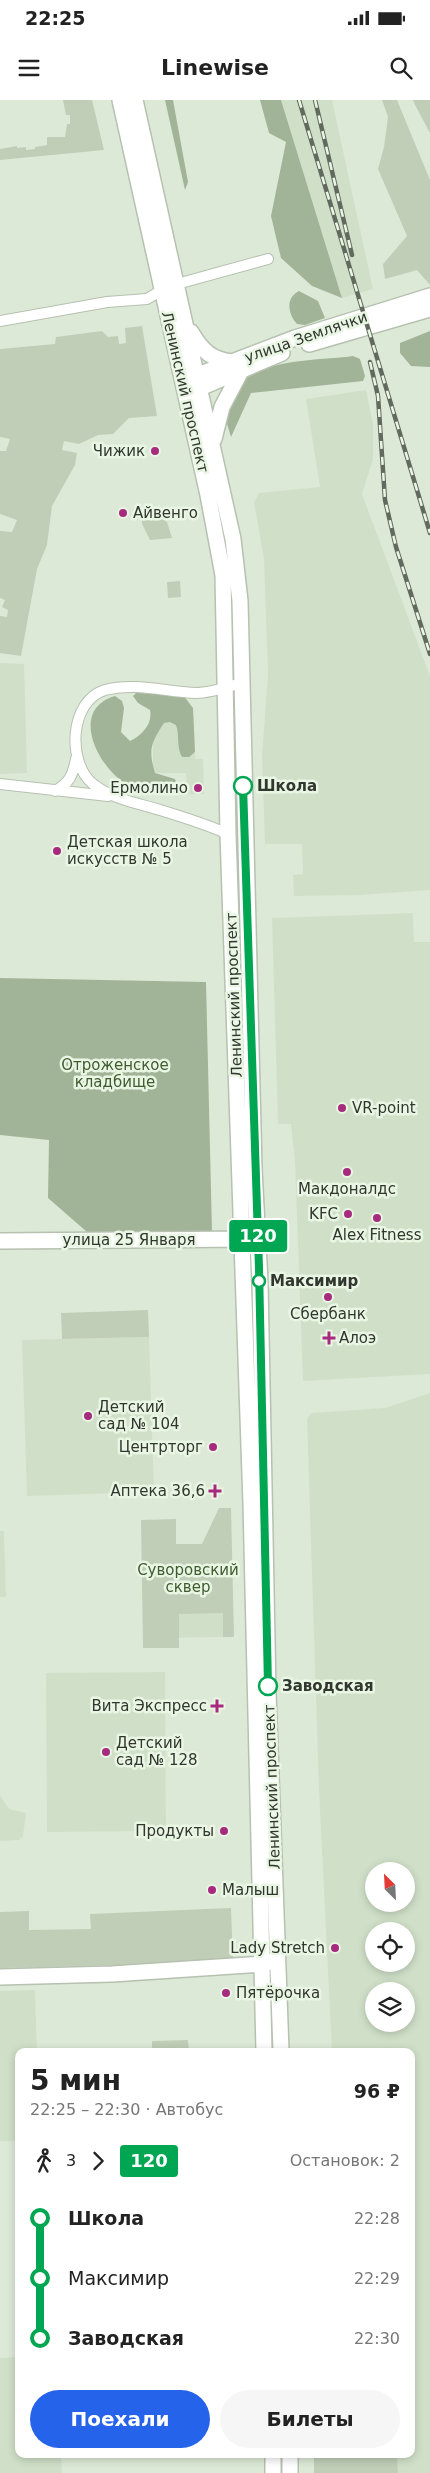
<!DOCTYPE html>
<html lang="ru">
<meta charset="utf-8">
<style>
:root{--surface:#fff;--page:#f6f6f6;--text:#222;--muted:#767676;--accent:#2563eb}
body{margin:0;font-family:"DejaVu Sans",sans-serif;background:var(--page);color:var(--text);height:100vh;display:flex;flex-direction:column;font-size:19px;white-space:nowrap}
*{box-sizing:border-box;margin:0}
p{font-size:16px;color:var(--muted)}
.icon{flex:none;width:28px;height:28px;fill:none;stroke:currentColor;stroke-width:2;stroke-linecap:round;stroke-linejoin:round}
.map{position:relative;flex:1;overflow:hidden}
.sheet{position:absolute;left:15px;top:1948px;width:400px;height:410px;display:flex;flex-direction:column;background:var(--surface);border-radius:10px;box-shadow:0 2px 8px #0003}
.sheet>*{flex:none}
.badge{padding:0 10px;border-radius:4px;font-size:18px;line-height:32px}
.needle{width:32px;rotate:336deg}
.tools{position:absolute;left:365px;top:1762px;display:grid;gap:10px}
.tools a{display:grid;place-items:center;width:50px;height:50px;border-radius:50%;background:var(--surface);box-shadow:0 2px 8px #0003;font-size:25px}
.map>.badge{position:absolute;translate:-50% -50%;box-shadow:0 0 0 2px #fff}
.legs{display:flex;align-items:center;gap:8px;height:55px;padding:0 15px;font-size:16px}
.legs p{margin-inline-start:auto}
.summary{display:flex;align-items:center;justify-content:space-between;height:85px;padding:0 15px}
h1{font-size:28px;font-weight:600;line-height:38px}
.action{display:flex;gap:10px;margin-top:auto;padding:10px 15px}
.action a{flex:1;height:58px;border-radius:30px;background:var(--accent);color:#fff;font-size:20px;font-weight:600;line-height:58px;text-align:center}
.action a+a{background:var(--page);color:var(--text)}
ul{padding:0 15px;list-style:none}
li{display:flex;align-items:center;gap:18px;height:60px;font-size:19px}
li i{display:grid;place-items:center;width:8px;height:100%;margin:0 6px;background:currentColor}
li i::after{content:'';width:12px;height:12px;margin:-6px;border:4px solid;border-radius:50%;background:var(--surface)}
li p{margin-inline-start:auto}
li:first-child i{background:linear-gradient(#0000 50%,currentColor 0)}
li:last-child i{background:linear-gradient(currentColor 50%,#0000 0)}
.status{display:flex;justify-content:space-between;align-items:center;height:35px;padding:0 25px;background:var(--surface);direction:ltr}
.status svg{height:14px;fill:currentColor}
header{display:flex;justify-content:space-between;align-items:center;height:65px;padding:0 15px;background:var(--surface);font-size:22px;font-weight:600}
.map>svg:first-child{display:block}
</style>
<div class="status"><b>22:25</b><svg viewBox="0 0 49 12"><path d="M0 12V9h3v3zM5 12V6h3v6zM10 12V3h3v9zM15 12V0h3v12zM26 1h20v11H26zM47 4h2v5h-2z"/></svg></div>
<header><svg class="icon" aria-label="menu" viewBox="0 0 24 24"><path d="M4 6h16M4 12h16M4 18h16"/></svg>Linewise<svg class="icon" aria-label="search" viewBox="0 0 24 24"><circle cx="10" cy="10" r="6"/><path d="M15 15l6 6"/></svg></header>
<div class="map">
<svg width="430" height="2373" viewBox="0 0 430 2373">
<rect width="100%" height="100%" fill="#dde9d7"/>
<path fill="#d0e0c8" fill-rule="evenodd" d="M281,0H332L373,189L342,198Z
M366,290L373,324V360L362,394L430,576V790L361,795L294,796L293,775L303,774L302,744H265L262,655L268,574L264,459L254,402L259,393L320,387L306,299Z
M0,563L24,564L27,673L0,674Z
M194,617L195,659H203L204,694H187L186,673H153V618Z
M413,813L414,842H430V1274L303,1281L295,1062L291,1024H278L272,818Z
M149,1237L154,1392L27,1396L22,1240Z
M430,1293V2373H398L397,2354H411V1951H332L319,1690L307,1319L311,1313L385,1308ZM374,1771H406V1804H374ZM374,1831H406V1864H374ZM374,1891H406V1924H374Z
M0,1431H4L6,1497H0Z
M176,1436L178,1513H223V1537L165,1538Z
M165,1572L166,1731L47,1732L46,1573Z
M0,1695L9,1709L26,1713L23,1736L19,1740L0,1741Z
M35,1890L37,1951H19V2041H0V1891Z
M19,2257V2354H61L62,2373H0V2258Z"/>
<path fill="#c0ceb8" d="M63,0H92L104,50L0,60V49L17,46V48L26,47V50L35,49V47L47,45V37H65L67,24H70V15H66Z
M382,0H397L430,80V185L417,170L385,179L383,164L407,136L378,69L384,47L388,17Z
M413,0H430V33L415,5Z
M142,226L157,316L129,318L113,334L98,335L79,344L64,341L62,350L77,353L75,365L52,406L47,445L37,469L21,556L0,553V516L7,517L8,510L2,507L5,500L0,498V431L12,432L17,420L0,414V351H6L10,339L0,337V249L55,244L56,237L102,231L108,237L118,236L119,244L126,243L125,228Z
M142,414H153L167,422L172,438L150,440L142,424Z
M180,481L181,497L168,498L167,482Z
M148,1210L149,1237L62,1239L61,1213Z
M219,1408H231L234,1537H223V1513L179,1514V1548H143L141,1420L176,1419V1444H202Z
M231,1808L233,1862L0,1868V1812L29,1811V1830L91,1829L90,1814Z
M188,1940L189,1951H152V1941Z
M314,2354H397L398,2373H314Z"/>
<path fill="#a1b497" d="M165,0H173L188,82L185,90Z
M260,0H281L342,198L312,186L281,158L271,116L286,42L269,33Z
M299,191L318,201L325,218L305,225L297,224C288,214 285,198 299,191Z
M430,231V267L411,266L400,253V243Z
M353,256L360,259L365,276L363,281L251,293L231,337L224,314C230,301 235,287 247,278C271,259 324,260 353,256Z
M136,593L183,595L193,608L195,652L189,657H182C176,647 180,636 176,625L170,622L164,623C151,643 148,649 155,673L175,679L177,685C170,692 161,691 152,690C142,689 126,686 119,679C94,658 72,609 115,596L122,601L124,608L121,632L130,641C142,635 153,624 150,610L138,603L133,596Z
M0,878L206,882L212,1132H87L48,1098L49,1040L0,1035Z"/>
<g fill="none" stroke-linecap="round" stroke-linejoin="round">
<g stroke="#b6c1b0" stroke-width="12">
<path id="street" d="M177,184L268,159
M0,221L107,202L147,199L162,190
M0,684L108,696
M55,691C70,683 73,674 76,659
M228,734C206,724 183,717 160,710C137,703 112,699 93,684C67,663 69,601 105,590C135,582 166,592 196,593C211,593 227,587 241,583"/>
</g>
<g stroke="#b6c1b0" stroke-width="18">
<path id="secondary" d="M120,0L208,395L223,475L228,734L251,1404L264,1951
M135,0L233,439L240,501L254,1069L260,1182L268,1592L281,1951
M191,232C202,251 212,260 233,262
M309,244L430,209
M190,278L295,238L430,196
M193,291L282,253
M214,339L222,307L241,271
M0,1141L251,1139
M0,1877L112,1874L262,1864L272,1861
M273,2354V2373
M290,2354V2373"/>
</g>
<use href="#street" stroke="#fff" stroke-width="10"/>
<use href="#secondary" stroke="#fff" stroke-width="15"/>
<g stroke="#62695f" stroke-width="4.5">
<path id="rail" d="M299,0L430,433
M315,0L352,155
M370,262L378,296L385,400L396,447L430,554"/>
</g>
<use href="#rail" stroke="#eaf6e4" stroke-width="2.5" stroke-dasharray="8" stroke-linecap="butt"/>
</g>
<g fill="none" stroke-linecap="round" stroke-linejoin="round">
<g stroke="#fff" stroke-width="11">
<path id="line-1" d="M243,686L259,1168L268,1586"/>
</g>
<use href="#line-1" stroke="#00a651" stroke-width="8"/>
</g>
<g fill="#a62a7d" stroke="#eaf6e4" stroke-width="2">
<circle cx="155" cy="351" r="5"/>
<circle cx="123" cy="413" r="5"/>
<circle cx="198" cy="688" r="5"/>
<circle cx="57" cy="751" r="5"/>
<circle cx="342" cy="1008" r="5"/>
<circle cx="347" cy="1072" r="5"/>
<circle cx="348" cy="1114" r="5"/>
<circle cx="377" cy="1118" r="5"/>
<circle cx="328" cy="1197" r="5"/>
<path d="M326.5 1230.5h5v5h5v5h-5v5h-5v-5h-5v-5h5z"/>
<circle cx="88" cy="1316" r="5"/>
<circle cx="213" cy="1347" r="5"/>
<path d="M212.5 1383.5h5v5h5v5h-5v5h-5v-5h-5v-5h5z"/>
<path d="M214.5 1598.5h5v5h5v5h-5v5h-5v-5h-5v-5h5z"/>
<circle cx="106" cy="1652" r="5"/>
<circle cx="224" cy="1731" r="5"/>
<circle cx="212" cy="1790" r="5"/>
<circle cx="335" cy="1848" r="5"/>
<circle cx="226" cy="1893" r="5"/>
</g>
<g fill="#fff" stroke="#00a651" stroke-width="2.5">
<circle cx="243" cy="686" r="9"/>
<circle cx="259" cy="1181" r="6"/>
<circle cx="268" cy="1586" r="9"/>
</g>
<g text-anchor="middle" dominant-baseline="central" stroke-width="5" stroke-linejoin="round" paint-order="stroke">
<g font-size="15" fill="#31362f" stroke="#eaf6e4">
<text transform="translate(306 237) rotate(-19)">улица Землячки</text>
<text transform="translate(185 292) rotate(77)">Ленинский проспект</text>
<text transform="translate(234 895) rotate(-92)">Ленинский проспект</text>
<text x="129" y="1140">улица 25 Января</text>
<text transform="translate(272 1687) rotate(-92)">Ленинский проспект</text>
</g>
<g font-size="15" fill="#31362f" stroke="#eaf6e4" text-anchor="end">
<text x="145" y="351">Чижик</text>
<text x="133" y="413" text-anchor="start">Айвенго</text>
<text x="188" y="688">Ермолино</text>
<text x="67" y="742" text-anchor="start">Детская школа<tspan x="67" dy="17">искусств № 5</tspan></text>
<text x="352" y="1008" text-anchor="start">VR-point</text>
<text x="347" y="1089" text-anchor="middle">Макдоналдс</text>
<text x="338" y="1114">KFC</text>
<text x="377" y="1135" text-anchor="middle">Alex Fitness</text>
<text x="328" y="1214" text-anchor="middle">Сбербанк</text>
<text x="339" y="1238" text-anchor="start">Алоэ</text>
<text x="98" y="1307" text-anchor="start">Детский<tspan x="98" dy="17">сад № 104</tspan></text>
<text x="203" y="1347">Центрторг</text>
<text x="205" y="1391">Аптека 36,6</text>
<text x="207" y="1606">Вита Экспресс</text>
<text x="116" y="1643" text-anchor="start">Детский<tspan x="116" dy="17">сад № 128</tspan></text>
<text x="214" y="1731">Продукты</text>
<text x="222" y="1790" text-anchor="start">Малыш</text>
<text x="325" y="1848">Lady Stretch</text>
<text x="236" y="1893" text-anchor="start">Пятёрочка</text>
</g>
<g font-size="15" font-weight="bold" fill="#31362f" stroke="#eaf6e4" text-anchor="start">
<text x="257" y="686">Школа</text>
<text x="270" y="1181">Максимир</text>
<text x="282" y="1586">Заводская</text>
</g>
<g font-size="15" fill="#405c30" stroke="#eaf6e4">
<text x="115" y="965">Отроженское<tspan x="115" dy="17">кладбище</tspan></text>
<text x="188" y="1470">Суворовский<tspan x="188" dy="17">сквер</tspan></text>
</g>
</g>
</svg>
<div class="tools">
<a><svg class="needle" viewBox="-14 -14 28 28"><path d="M0-13l5 13h-10z" fill="#e53935"/><path d="M0 13l5-13h-10z" fill="#767676"/></svg></a>
<a><svg class="icon" aria-label="locate" viewBox="0 0 24 24"><circle cx="12" cy="12" r="6"/><path d="M12 2v4M12 18v4M2 12h4M18 12h4"/></svg></a>
<a><svg class="icon" aria-label="layers" viewBox="0 0 24 24"><path d="M12 4l9 5-9 5-9-5zM3 14l9 5 9-5"/></svg></a>
</div>
<b class="badge" style="left:258px;top:1136px;background:#00a651;color:#fff">120</b>
<section class="sheet">
<div class="summary"><div><h1>5 мин</h1><p>22:25 – 22:30 · Автобус</p></div><b>96 ₽</b></div>
<div class="legs"><svg class="icon" aria-label="walk" viewBox="0 0 24 24"><circle cx="13" cy="4" r="2"/><path d="M13 8l-2 6 4 7M11 14l-3 7M7 12l3-4h3l4 4"/></svg>3<svg class="icon" aria-label="forward" viewBox="0 0 24 24"><path d="M9 5l7 7-7 7"/></svg><b class="badge" style="background:#00a651;color:#fff">120</b><p>Остановок: 2</p></div>
<ul>
<li><i style="color:#00a651"></i><b>Школа</b><p>22:28</p></li>
<li><i style="color:#00a651"></i><span>Максимир</span><p>22:29</p></li>
<li><i style="color:#00a651"></i><b>Заводская</b><p>22:30</p></li>
</ul>
<div class="action"><a>Поехали</a><a>Билеты</a></div>
</section>
</div>
